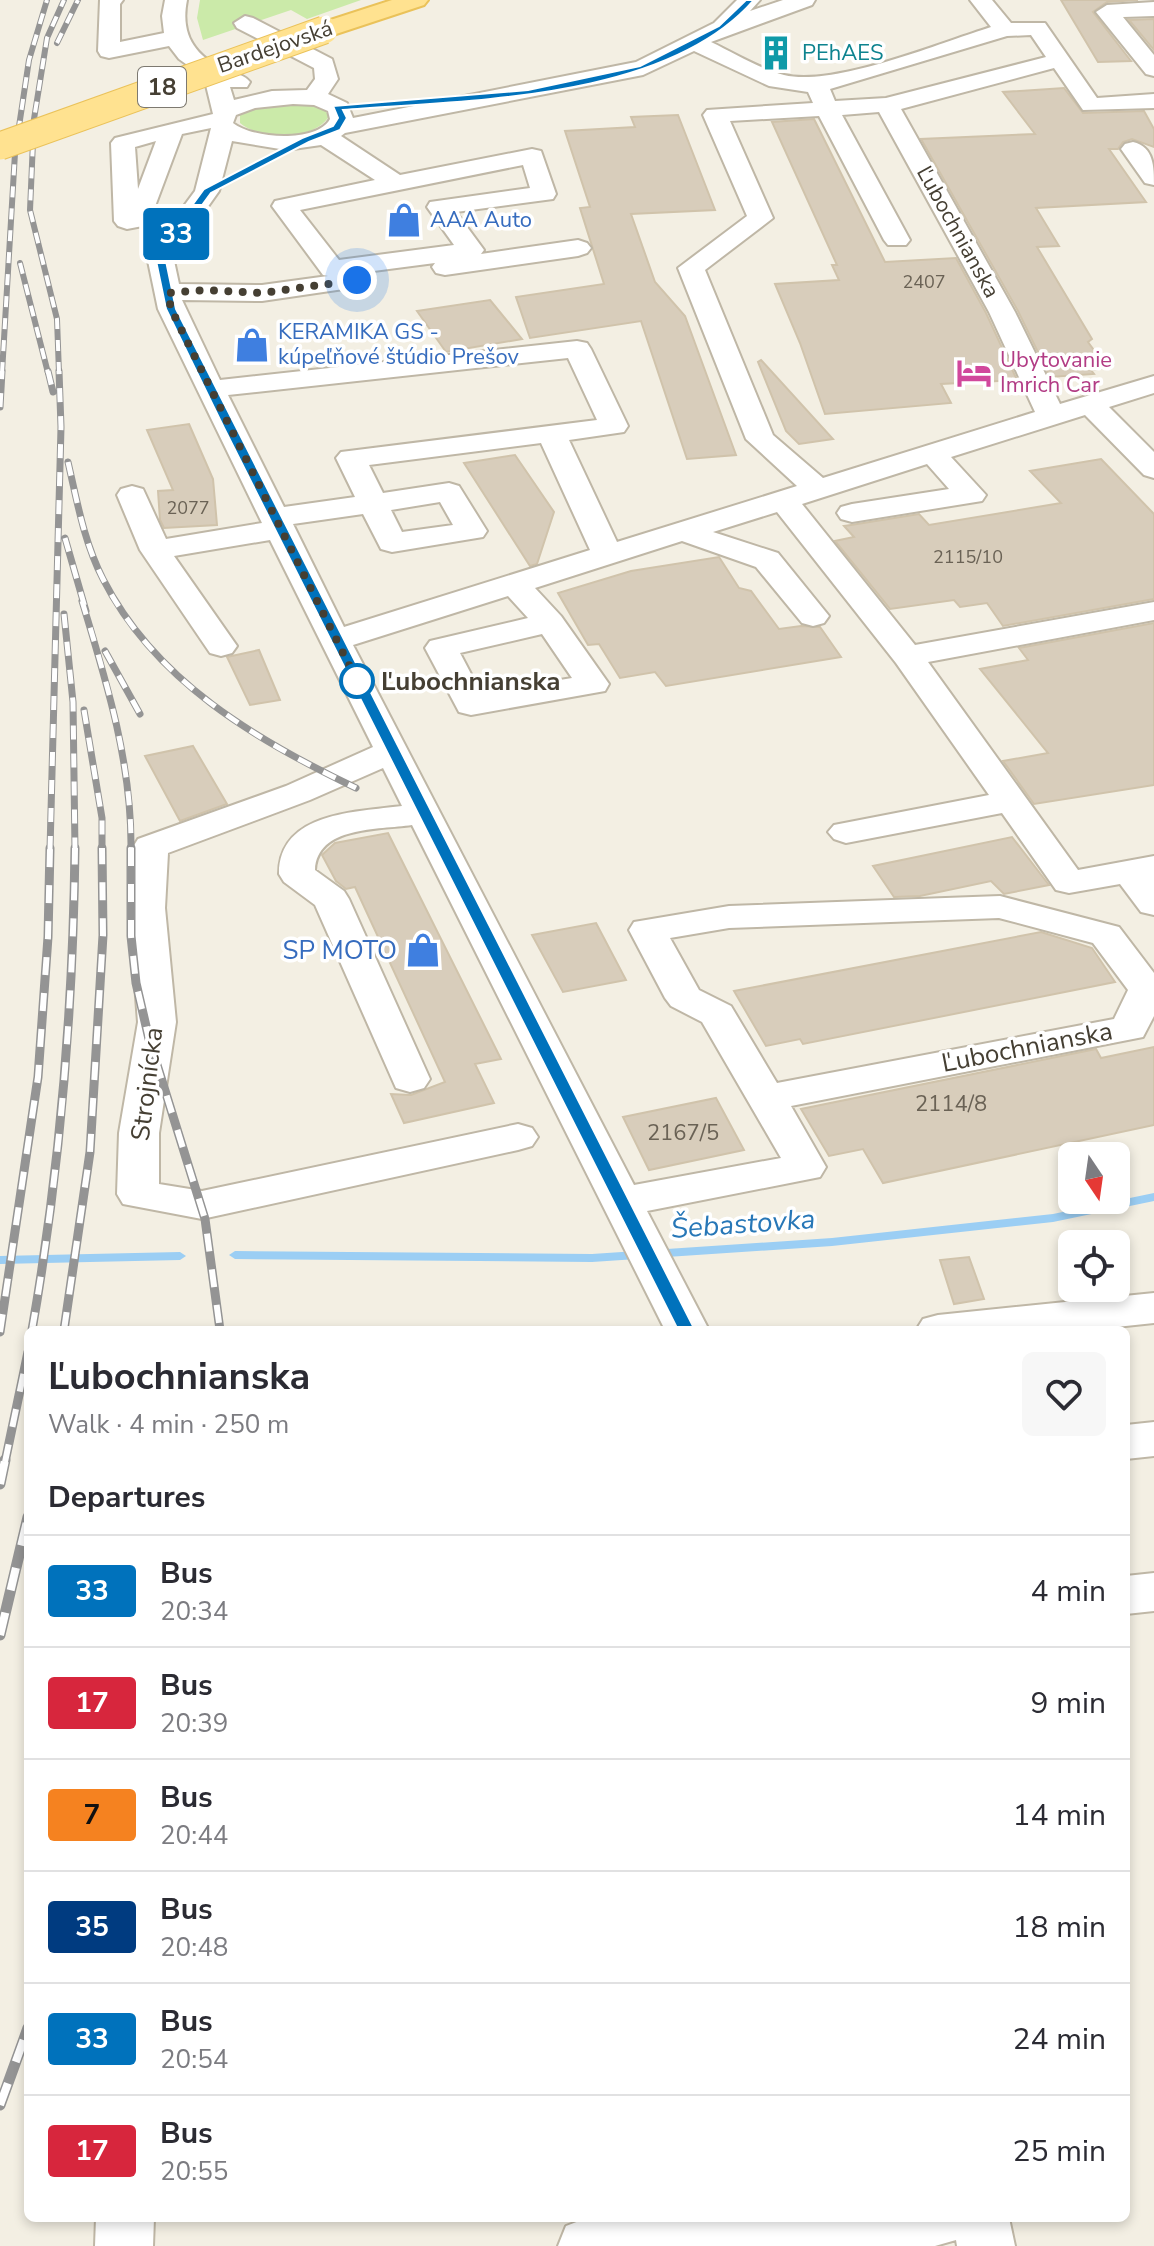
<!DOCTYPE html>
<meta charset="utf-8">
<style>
:root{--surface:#fff;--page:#f7f7f7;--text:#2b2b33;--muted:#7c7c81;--line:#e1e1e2}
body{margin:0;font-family:"Nunito Sans",sans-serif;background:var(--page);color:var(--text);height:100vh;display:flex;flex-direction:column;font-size:30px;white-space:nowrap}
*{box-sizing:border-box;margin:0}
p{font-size:26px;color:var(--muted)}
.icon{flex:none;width:44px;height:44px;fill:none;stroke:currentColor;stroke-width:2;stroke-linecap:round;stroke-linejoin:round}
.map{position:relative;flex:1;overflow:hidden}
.side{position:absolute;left:24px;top:1326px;width:1106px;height:896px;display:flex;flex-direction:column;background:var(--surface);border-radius:12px;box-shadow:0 4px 12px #0003}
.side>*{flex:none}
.badge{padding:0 16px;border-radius:6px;font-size:28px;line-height:52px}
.needle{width:52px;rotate:167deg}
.tools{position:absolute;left:1058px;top:1142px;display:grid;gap:16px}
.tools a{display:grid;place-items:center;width:72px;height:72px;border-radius:12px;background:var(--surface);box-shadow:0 4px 12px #0003;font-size:40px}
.you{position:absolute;width:40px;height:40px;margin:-20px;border:6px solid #fff;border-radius:50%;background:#1a73e8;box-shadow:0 0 0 12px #1a73e833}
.map>.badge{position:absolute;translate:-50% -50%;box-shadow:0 0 0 4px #fff}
h2{padding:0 24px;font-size:30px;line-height:72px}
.round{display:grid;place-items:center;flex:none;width:84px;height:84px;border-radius:12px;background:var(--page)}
.overview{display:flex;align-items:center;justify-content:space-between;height:136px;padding:0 24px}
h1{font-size:38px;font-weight:700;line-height:60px}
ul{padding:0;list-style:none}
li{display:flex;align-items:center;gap:24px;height:112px;padding:0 24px;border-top:2px solid var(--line)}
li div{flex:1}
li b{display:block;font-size:30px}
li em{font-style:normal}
li .badge{min-width:88px;font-weight:700;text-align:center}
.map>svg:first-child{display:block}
</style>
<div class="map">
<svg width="1154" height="2246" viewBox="0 0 1154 2246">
<rect width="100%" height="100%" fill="#f3efe3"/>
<path fill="#cbeaa9" d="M200,0H361L307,19L291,10L203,40L197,18Z
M292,100L323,107L329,116C315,141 259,140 240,123V113L246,108Z"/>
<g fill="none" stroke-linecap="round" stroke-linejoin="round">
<path fill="#9bcef4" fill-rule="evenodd" d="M1154,1193V1201L1053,1222L832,1246L592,1262L235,1259L229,1255L235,1251L592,1254L832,1238L1053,1214Z
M180,1252L186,1256L180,1260L0,1264V1256Z"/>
</g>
<path fill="#d8cdbb" stroke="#d0c3ab" stroke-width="2" d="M1061,0H1138L1107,2L1093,12L1131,61L1098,62Z
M1154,19V50L1129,20Z
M1064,88L1083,113L1144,111L1154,129V147L1132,139L1123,142L1118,149H1109L1146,202L1036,208L1059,246L1037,247L1092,339L1088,342L1107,368L1091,370L1094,374L1050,377L1018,311L921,139L1035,134L1003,92Z
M678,115L715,210L631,214L655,282L685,316L736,455L687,459L641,321L530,338L516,297L604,284L580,208L590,207L565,131L635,127L631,117Z
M814,119L885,262L956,258L986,313L1017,380L941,384L951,403L825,414L800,343L775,284L839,280L832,265H837L772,122Z
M490,300L522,339L446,352L417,311Z
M761,360L833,439L799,444L786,431L758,362Z
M189,424L213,479L217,525L164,528L160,520L158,491L173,490L147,430Z
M515,455L554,512L537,564L530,566L464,463Z
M1101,459L1154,514V599L1003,626L987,603L960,607L954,600L890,609L835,541L854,537L844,526L851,525L919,514L929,525L1061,503L1030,471Z
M719,557L739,588L751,591L779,629L801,626L820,627L841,657L666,686L655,672L620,678L599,644L588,645L558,593L631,571Z
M1154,623V785L1034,804L1003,761L1048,753L980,669L1028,660L1019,648Z
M259,650L280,700L250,705L227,657Z
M193,746L227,804L180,821L145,756Z
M388,833L501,1059L475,1064L494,1103L404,1123L391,1094L411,1095L445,1082L355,887L346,889L336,881L322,855L335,843Z
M1012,837L1049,885L1004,894L991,881L920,896L894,897L873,866Z
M596,923L626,980L563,992L532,935Z
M1041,932L1092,948L1115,982L803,1044L800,1039L766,1046L734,991Z
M1154,1047V1125L883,1183L863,1149L829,1156L801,1109L1096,1049L1101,1058Z
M716,1098L744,1150L649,1170L623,1117Z
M969,1257L984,1299L954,1304L940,1260Z"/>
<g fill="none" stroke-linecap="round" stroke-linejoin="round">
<g stroke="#bfb7a6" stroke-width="4">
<path id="minor" d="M100,0H123L120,4V42L164,33L162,16L165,0H187C180,35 195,57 228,71C236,74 245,75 250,82L247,87H230L234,100L272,91L307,90L315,79L314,68L237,28L234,23L245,16L253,18L332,59L338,79L328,94L347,103L353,118L636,62L714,23L737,0H760L750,11L783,0H815L812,5L711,42C734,53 760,69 784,75C834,87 940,43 991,27L970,0H992L1011,23H1045L1097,98L1154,94V108L1083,110L1054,68L901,109L1015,312L1060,404L1154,376V393L1109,407L1154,452V478L1144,475L1085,415L951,457L986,495L982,501L852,522L841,519L837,513L841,507L852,504L949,489L927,464L802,504L915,645L1154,602V620L928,662L1078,870L1154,856V915L1141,912L1120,884L1069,893L1056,890L1002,813L846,843L834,839L828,832L834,825L989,795L896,663L777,512L713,532L778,553L829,616L824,623L813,626L802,623L756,567L682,541L535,588L561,616L609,684L605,691L471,715L459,712L425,648L430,641L528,618L508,596L353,645L634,1185L781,1158L702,1022L671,1006L665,998L629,930L634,922L729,906L1000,896L1119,927L1154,973V1016L1143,1037L791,1106L826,1167L820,1177L647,1211L709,1330H665L412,825C378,830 317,826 315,870L344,891L349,899L430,1079L424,1088L410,1092L396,1088L315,905L284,882L279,874C279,812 356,812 402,806L383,768L310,800L168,853L165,908L176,1022L159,1133V1184L202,1191L518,1124L532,1128L538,1137L532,1146L518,1150L202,1219L123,1204L117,1194L119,1133L138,1022L129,908L133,847L138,839L286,786L373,747L270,540L174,556L237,646L232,653L221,656L210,653L140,550L117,495L121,489L132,486L143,489L166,539L262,523L158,309L147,256L195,191L211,128L182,134L148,225L127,229L118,226L114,221L111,143L115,138L213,114L204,77L179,59L169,46L109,58L101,56L98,51ZM1031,35L1046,57L886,98L835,101L830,89L1007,36ZM694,51L769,86L808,92L813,103L707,110L703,115L747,216L678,268L746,439L797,486L617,542L569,440L624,432L628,426L591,349L587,343L577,341L220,380L182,300L262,301L371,285L375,279L366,272L435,263L432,267L436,273L445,275L578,256L587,253L591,248L587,243L578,240L481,254L484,250L456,212L553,199L556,194L541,151L532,149L400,175L341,136L345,133L643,75ZM293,104L314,105L328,111L330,119C317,143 253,139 233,123L236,115L255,108ZM879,112L989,312L1035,412L823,478L773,435L705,270L773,218L730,121L819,116L884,240L888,245H906L910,240L842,115ZM156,141L138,189L135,147ZM232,141L286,150L321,145L375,180L275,201L272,206L323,275L328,276L262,285L179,284L173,256L219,191ZM523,165L530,188L430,202L427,207L454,245L339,260L300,210ZM568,358L597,420L341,452L336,458L355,497L284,507L228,395ZM541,443L590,550L344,627L293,524L363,514L381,549L392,552L483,537L487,531L459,486L449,483L383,493L369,465ZM440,502L453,525L402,532L391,510ZM542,634L572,678L481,693L460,653ZM999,918L1093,943L1128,990L1114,1019L777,1083L731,1006L699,990L670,938L729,928Z
M1154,2V16L1123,17L1154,55V76L1146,74L1096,12L1107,5Z
M1133,142C1154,147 1154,167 1154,185L1145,183L1121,149L1125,144Z
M1154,1293V1323L1088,1330H916L923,1319L938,1315Z
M1154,1422V1456L1126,1459V1425Z
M1154,1573V1611L1126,1614V1576Z
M96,2218H154L153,2246H95Z
M587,2218H1009L1015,2246H957L956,2240L935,2246H558L566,2226Z"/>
</g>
<g stroke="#eac25a" stroke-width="4">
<path id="major" d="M392,0H428L424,5L333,35H315L312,30L315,25Z"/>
</g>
<use href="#minor" fill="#fff" fill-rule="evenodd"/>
<use href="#major" fill="#ffe290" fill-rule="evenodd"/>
<g stroke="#949494" stroke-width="6">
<path id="rail-far3" d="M57,43L78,0
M20,263L48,373
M2,373L15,153L29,60L47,0
M59,373L57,319L30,210L34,119L47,38L64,0"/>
</g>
<g stroke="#949494" stroke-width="7">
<path id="rail-far2" d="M48,371L53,392
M0,407L2,371
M68,462C77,501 84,542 103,579C155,681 256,740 356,788
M65,538L86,611
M82,601C107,683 132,764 131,850
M64,614L73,702L75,850
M105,651L140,714
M84,710L102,818V850
M50,850L61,427L59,371"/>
</g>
<g stroke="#949494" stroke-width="9">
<path id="rail-far1" d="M131,848V936L136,983L149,1039L205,1219L220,1330
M32,1330C60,1170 73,1010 75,848
M64,1330L90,1152L103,935L102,848
M0,1332L38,1077L48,937L50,848
M5,1462L28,1352"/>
</g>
<g stroke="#949494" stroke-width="11">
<path id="rail" d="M0,1484L5,1460
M0,1635L28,1517
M0,2105L28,2028"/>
</g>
<use href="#rail-far3" stroke="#fff" stroke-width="4" stroke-dasharray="11" stroke-linecap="butt"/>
<use href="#rail-far2" stroke="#fff" stroke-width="5" stroke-dasharray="14" stroke-linecap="butt"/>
<use href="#rail-far1" stroke="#fff" stroke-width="6" stroke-dasharray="18" stroke-linecap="butt"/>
<use href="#rail" stroke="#fff" stroke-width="8" stroke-dasharray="23" stroke-linecap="butt"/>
<g stroke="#eac25a" stroke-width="29" stroke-linecap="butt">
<path id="major-bridge" d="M0,146L324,30"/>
</g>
<use href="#major-bridge" stroke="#ffe290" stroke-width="27"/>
</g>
<path fill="#0072bc" stroke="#fff" stroke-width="2" d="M746,0H754C666,101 467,100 343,110L347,118L340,130L309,142L211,193L165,256L176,309L695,1330L687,1336L678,1330L224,428L166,309L155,256L204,189L302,138L333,126L338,118L333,106L528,90L640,66L719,26Z"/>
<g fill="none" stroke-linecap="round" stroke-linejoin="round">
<path stroke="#453f33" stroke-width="8" stroke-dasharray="0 14.4" d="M357,280L262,293L205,290L168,293L171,309L357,681"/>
</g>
<defs>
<g id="building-bare" transform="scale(2.76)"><path d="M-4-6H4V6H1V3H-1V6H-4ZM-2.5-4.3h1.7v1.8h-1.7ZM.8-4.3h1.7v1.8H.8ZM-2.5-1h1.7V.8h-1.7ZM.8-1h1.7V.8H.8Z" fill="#0f9aa8" stroke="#fff" stroke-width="2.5" paint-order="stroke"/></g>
<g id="shop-bare" transform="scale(2.76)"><path d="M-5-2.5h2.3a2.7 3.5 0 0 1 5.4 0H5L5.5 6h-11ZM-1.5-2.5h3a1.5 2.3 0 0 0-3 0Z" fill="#3f7fe0" stroke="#fff" stroke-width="2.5" paint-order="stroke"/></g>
<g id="hotel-bare" transform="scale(2.76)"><path d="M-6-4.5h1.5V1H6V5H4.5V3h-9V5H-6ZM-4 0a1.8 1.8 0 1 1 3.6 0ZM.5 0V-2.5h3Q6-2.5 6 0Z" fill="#d1479c" stroke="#fff" stroke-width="2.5" paint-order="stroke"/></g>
</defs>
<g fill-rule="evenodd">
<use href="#building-bare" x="776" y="53"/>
<use href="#shop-bare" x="404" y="220"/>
<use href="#shop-bare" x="252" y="345"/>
<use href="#hotel-bare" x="974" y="373"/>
<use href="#shop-bare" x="423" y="950"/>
</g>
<circle fill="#fff" stroke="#0072bc" stroke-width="4" cx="357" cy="681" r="16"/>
<g text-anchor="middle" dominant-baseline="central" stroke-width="7" stroke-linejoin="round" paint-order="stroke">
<g font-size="18" fill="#6a6255">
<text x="924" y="282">2407</text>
<text x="188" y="508">2077</text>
<text x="968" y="557">2115/10</text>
</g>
<g font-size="22" fill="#453f33" stroke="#fff">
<text transform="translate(275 47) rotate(-19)">Bardejovská</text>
<text transform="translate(958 232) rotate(61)">Ľubochnianska</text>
</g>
<g font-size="22" fill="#0d838f" stroke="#fff" text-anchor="start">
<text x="802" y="53">PEhAES</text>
</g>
<g font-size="22" fill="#366cbe" stroke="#fff" text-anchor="start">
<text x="430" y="220">AAA Auto</text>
<text x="278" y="332">KERAMIKA GS -<tspan x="278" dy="25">kúpeľňové štúdio Prešov</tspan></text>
</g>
<g font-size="22" fill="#b23c85" stroke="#fff" text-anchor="start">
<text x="1000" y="360">Ubytovanie<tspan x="1000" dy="25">Imrich Car</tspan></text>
</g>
<g font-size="22" fill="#6a6255">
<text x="951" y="1104">2114/8</text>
<text x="683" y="1133">2167/5</text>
</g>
<rect fill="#fff" stroke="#7d7970" stroke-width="2" x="138" y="67" width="48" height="40" rx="6"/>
<g font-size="24" font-weight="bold" fill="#453f33">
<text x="162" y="87">18</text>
</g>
<g font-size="26" font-weight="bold" fill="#453f33" stroke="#fff" text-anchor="start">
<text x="381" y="681">Ľubochnianska</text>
</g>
<g font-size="26" fill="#366cbe" stroke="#fff" text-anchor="end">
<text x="397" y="950">SP MOTO</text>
</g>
<g font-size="26" fill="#453f33" stroke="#fff">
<text transform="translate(1027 1047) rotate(-11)">Ľubochnianska</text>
<text transform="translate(147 1084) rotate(-83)">Strojnícka</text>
</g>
<g font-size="28" font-style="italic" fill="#2777b7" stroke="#fff">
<text transform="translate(743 1224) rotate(-4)">Šebastovka</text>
</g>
</g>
</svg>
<div class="tools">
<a><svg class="needle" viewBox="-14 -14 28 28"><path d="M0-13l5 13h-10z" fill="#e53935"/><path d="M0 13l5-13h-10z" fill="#7c7c81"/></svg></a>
<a><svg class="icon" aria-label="locate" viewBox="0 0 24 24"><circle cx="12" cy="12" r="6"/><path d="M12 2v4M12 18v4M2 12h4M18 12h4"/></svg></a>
</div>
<div class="you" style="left:357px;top:280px"></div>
<b class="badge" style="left:176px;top:234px;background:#0072bc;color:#fff">33</b>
<section class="side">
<div class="overview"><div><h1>Ľubochnianska</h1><p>Walk · 4 min · 250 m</p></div><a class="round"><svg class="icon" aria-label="heart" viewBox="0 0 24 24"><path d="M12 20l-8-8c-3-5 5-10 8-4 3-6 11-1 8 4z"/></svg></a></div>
<h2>Departures</h2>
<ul>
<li><span class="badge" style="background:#0072bc;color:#fff">33</span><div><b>Bus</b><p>20:34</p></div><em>4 min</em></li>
<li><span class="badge" style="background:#d7263d;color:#fff">17</span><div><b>Bus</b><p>20:39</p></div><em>9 min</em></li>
<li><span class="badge" style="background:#f58220;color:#111">7</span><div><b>Bus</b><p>20:44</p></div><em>14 min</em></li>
<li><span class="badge" style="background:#003b80;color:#fff">35</span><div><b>Bus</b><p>20:48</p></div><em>18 min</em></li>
<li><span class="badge" style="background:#0072bc;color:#fff">33</span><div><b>Bus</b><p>20:54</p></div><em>24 min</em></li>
<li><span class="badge" style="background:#d7263d;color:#fff">17</span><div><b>Bus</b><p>20:55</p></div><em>25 min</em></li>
</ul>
</section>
</div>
